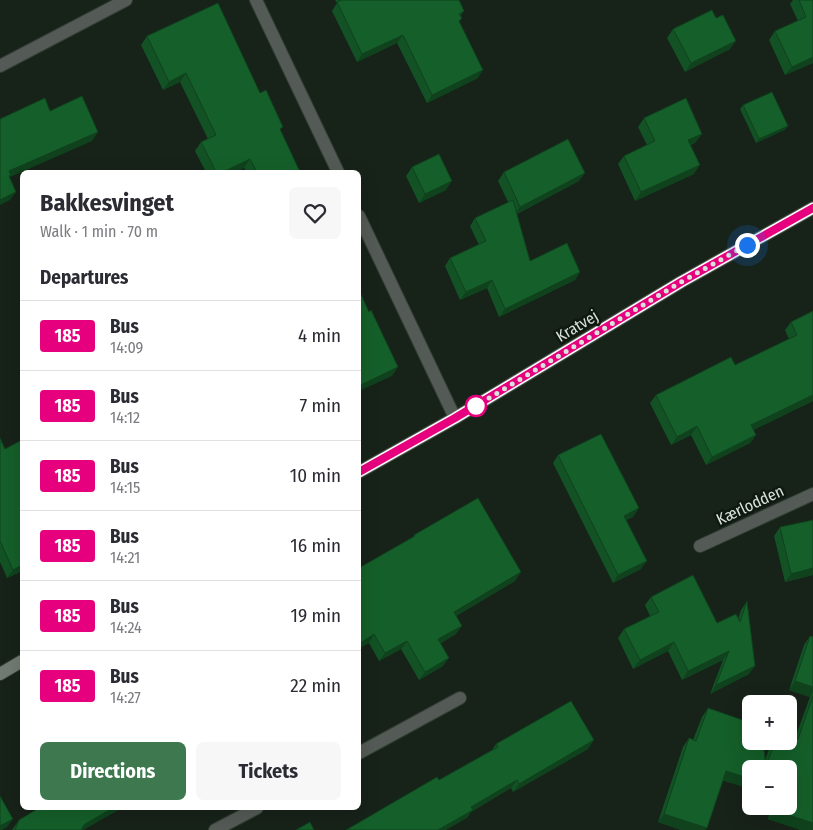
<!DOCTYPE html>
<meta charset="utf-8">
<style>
:root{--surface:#fff;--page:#f7f7f7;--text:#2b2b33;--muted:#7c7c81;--line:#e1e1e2;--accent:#3d784f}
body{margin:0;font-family:"Fira Sans Condensed",sans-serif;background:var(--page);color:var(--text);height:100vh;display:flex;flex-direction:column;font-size:19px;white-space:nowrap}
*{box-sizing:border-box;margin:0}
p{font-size:16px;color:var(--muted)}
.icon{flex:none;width:28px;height:28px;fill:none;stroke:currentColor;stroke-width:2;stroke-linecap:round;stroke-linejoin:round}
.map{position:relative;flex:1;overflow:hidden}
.panel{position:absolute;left:20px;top:170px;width:341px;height:640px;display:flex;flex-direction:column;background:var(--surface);border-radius:8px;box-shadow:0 5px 20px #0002}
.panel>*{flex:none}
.badge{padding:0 10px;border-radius:4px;font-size:18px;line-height:32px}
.controls{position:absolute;left:742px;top:695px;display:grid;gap:10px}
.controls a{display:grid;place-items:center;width:55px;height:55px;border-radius:8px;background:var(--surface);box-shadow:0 5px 20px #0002;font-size:25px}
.you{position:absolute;width:25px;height:25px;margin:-12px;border:4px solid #fff;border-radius:50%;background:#1a73e8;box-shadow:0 0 0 8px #1a73e833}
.map>.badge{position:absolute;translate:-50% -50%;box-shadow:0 0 0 2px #fff}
h2{padding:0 20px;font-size:19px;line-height:45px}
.round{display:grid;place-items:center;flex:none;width:52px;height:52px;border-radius:8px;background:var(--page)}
.overview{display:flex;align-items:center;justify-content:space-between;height:85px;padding:0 20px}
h1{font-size:24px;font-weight:700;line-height:38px}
.cta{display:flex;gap:10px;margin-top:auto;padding:10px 20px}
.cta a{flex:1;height:58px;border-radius:8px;background:var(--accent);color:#fff;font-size:20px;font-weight:700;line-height:58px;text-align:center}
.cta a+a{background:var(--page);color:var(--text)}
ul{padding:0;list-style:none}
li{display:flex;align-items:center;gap:15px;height:70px;padding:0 20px;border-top:1px solid var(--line)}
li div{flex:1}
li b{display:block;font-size:19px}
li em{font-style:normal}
li .badge{min-width:55px;font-weight:700;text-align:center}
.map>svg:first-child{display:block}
</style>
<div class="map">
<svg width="813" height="830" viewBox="0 0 813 830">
<rect width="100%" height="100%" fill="#172219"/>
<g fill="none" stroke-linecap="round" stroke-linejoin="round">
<g stroke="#323d34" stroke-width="14">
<path id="street" d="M256,0L338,172
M0,66L126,0
M359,216L455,418
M700,546L813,494
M359,753L460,698
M215,830L257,808"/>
</g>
<g stroke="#323d34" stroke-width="14">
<path id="secondary" d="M359,472L455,418L681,282L813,208
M0,674L22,661"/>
</g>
<use href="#street" stroke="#545a55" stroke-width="12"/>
<use href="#secondary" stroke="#727b73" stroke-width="12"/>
</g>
<path fill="#125224" d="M335,0H459L464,11L460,16L462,18L459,21L478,78L427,103L397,43L357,62L332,11L337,3Z
M793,0H813V63L785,75L769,40L775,31L798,21L790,4Z
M673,29L730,49L685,72L667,38Z
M147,36L260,93L280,131L300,172H247L244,168L234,172H206L195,151L201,142L208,139L180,82L163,90L141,45Z
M743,105L788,126L784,130L756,143L740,109Z
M644,118L696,142L691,145L694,174L635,201L618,164L624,156L647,145L638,127Z
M412,167L446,190L419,203L406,176Z
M504,172L579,181L517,214L530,261L580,272L575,280L499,317L487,288L460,300L445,266L450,258L479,245L470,226L475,218L508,202L498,181Z
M813,311V401L753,430L756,435L750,443L706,465L691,435L671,445L650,403L656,395L735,365L789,339L785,330L791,322Z
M0,438L5,449L22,571L7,578L0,562Z
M558,455L633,517L626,520L641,569L613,583L553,463Z
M780,527L813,575L785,582L774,536Z
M414,535L515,581L456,616V634L441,643L443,666L419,680L401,649L379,661L369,643L359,648V568L412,538Z
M651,597L717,623L738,619L741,610L747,601L749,674L710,694L723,660L682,680L668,651L633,669L618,638L624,629L650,616L645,605Z
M810,636L813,637V830H801L768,819L772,806H789V769H751V789L723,780L707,828L705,830H681L658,822L683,747L689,738L693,740L702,717L708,708L765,760L772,741H789L795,738L810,697L789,690L804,645Z
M496,744L588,749L513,792L511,788L471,812L467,818L439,780L492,750Z
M118,810L83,830H12L19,820Z"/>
<path fill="#0f421d" d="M403,35L397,43L357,62L362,54Z
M736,41L730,49L685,72L691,63Z
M813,57V63L785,75L792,67Z
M483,70L478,78L427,103L432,95Z
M186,73L180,82L163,90L169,82Z
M788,126L784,130L756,143L759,139Z
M98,132L92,141L10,177L5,184L9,171Z
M702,134L696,142L682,148L688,140Z
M250,159L244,168L234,172H223Z
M700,165L694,174L635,201L641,192Z
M585,173L579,181L514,215L520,207Z
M452,181L446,190L419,203L425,194Z
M16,192L10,200L0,205V200Z
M580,272L575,280L499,317L505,309Z
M492,280L487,288L460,300L466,292Z
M398,367L392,376L359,391V386Z
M813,395V401L745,434L751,425Z
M697,426L691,435L671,445L677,437Z
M756,435L750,443L706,465L712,457Z
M639,508L633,517L618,524L624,516Z
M647,561L641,569L613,583L618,575Z
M22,565V571L7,578L13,570Z
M813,568V575L785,582L791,574Z
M521,572L515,581L448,620L454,612Z
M462,626L456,634L433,647L438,639Z
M374,634L369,643L359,648V644Z
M407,641L401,649L379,661L385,653Z
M674,642L668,651L633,669L640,660Z
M729,651L723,660L682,680L688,671Z
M449,658L443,666L419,680L425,672Z
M755,666L749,674L710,694L716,685Z
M795,681L813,687V692L810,697L789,690Z
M594,740L588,749L513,792L519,784Z
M726,771L751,779V789L720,780Z
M517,780L511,788L471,812L467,818L446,830H438L471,807Z
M113,808H119L118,810L83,830H81L85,824Z
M774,810L813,823V830H801L768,819Z
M664,814L707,828L705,830H681L658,822Z
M13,819L7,827L2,830H0V826Z"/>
<path fill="#155f2a" stroke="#0f421d" d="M342,0H459L464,11L459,14L462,18L459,21L483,70L432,95L403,35L362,54L337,2Z
M799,0H813V57L792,67L775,31L806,17Z
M218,3L260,93L266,90L283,127L280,129L300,172H257L250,159L223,172H216L201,142L216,135L186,73L169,82L147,36Z
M712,10L716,18L723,15L736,41L691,63L673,29Z
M772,92L788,126L759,139L743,105Z
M82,96L98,132L9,171L11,175L9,176L16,192L0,200V119L45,98L50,111Z
M686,98L702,134L688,140L700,165L641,192L624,156L655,141L644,118Z
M568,139L585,173L520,207L504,172Z
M439,154L452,181L425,194L412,167Z
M513,200L530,261L567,243L580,272L505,309L492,280L466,292L450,258L486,241L475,218Z
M359,290L369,312L371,310L398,367L359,386Z
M813,311V395L751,425L756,435L712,457L697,426L677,437L656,395L731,357L735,365L797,335L791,322Z
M601,434L639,508L624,516L647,561L618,575L558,455Z
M0,438L5,449L22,440V565L13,570L0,541Z
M478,498L521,572L454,612L462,626L438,639L449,658L425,672L407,641L385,653L374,634L359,644V568L415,536L414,535Z
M813,520V568L791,574L780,527Z
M693,575L717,623L736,614L740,622L747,601L755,666L716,685L729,651L688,671L674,642L640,660L624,629L659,612L651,597Z
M810,636L813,637V687L795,681Z
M813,696V823L774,810L775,806H789V769H751V779L726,771L707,828L664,814L689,738L696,741L708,708L751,723V741H763L766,767L775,741H789V736L798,739Z
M571,701L594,740L519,784L517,780L471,807L473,810L438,830H346L437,777L439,780L498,747L496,744Z
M0,796L13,819L0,826Z
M39,808H113L85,824L81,830H15L19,820Z
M310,822L314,830H296Z"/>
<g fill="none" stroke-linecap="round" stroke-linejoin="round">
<g stroke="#fff" stroke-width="11">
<path id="line" d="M359,472L455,418L681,282L813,208"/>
</g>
<use href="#line" stroke="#e6007e" stroke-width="8"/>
<path stroke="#dae1db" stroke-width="5" stroke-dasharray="0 9" d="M476,406L471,409L681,282L747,245"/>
</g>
<circle fill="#fff" stroke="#e6007e" stroke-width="2.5" cx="476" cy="406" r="10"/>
<g text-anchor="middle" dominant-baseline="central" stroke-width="5" stroke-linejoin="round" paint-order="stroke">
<g font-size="16" fill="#dae1db" stroke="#0e1910">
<text transform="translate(577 326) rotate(-31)">Kratvej</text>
<text transform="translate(750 505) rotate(-25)">Kærlodden</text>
</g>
</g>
</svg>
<div class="controls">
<a>+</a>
<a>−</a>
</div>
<div class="you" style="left:747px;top:245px"></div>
<section class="panel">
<div class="overview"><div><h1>Bakkesvinget</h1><p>Walk · 1 min · 70 m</p></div><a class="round"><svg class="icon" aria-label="heart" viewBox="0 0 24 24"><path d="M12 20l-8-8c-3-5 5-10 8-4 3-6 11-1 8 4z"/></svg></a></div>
<h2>Departures</h2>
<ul>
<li><span class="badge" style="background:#e6007e;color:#fff">185</span><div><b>Bus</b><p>14:09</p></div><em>4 min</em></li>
<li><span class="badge" style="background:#e6007e;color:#fff">185</span><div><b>Bus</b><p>14:12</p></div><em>7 min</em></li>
<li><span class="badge" style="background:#e6007e;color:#fff">185</span><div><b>Bus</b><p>14:15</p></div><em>10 min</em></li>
<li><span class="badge" style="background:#e6007e;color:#fff">185</span><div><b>Bus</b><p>14:21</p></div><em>16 min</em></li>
<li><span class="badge" style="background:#e6007e;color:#fff">185</span><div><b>Bus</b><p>14:24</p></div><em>19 min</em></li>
<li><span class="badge" style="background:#e6007e;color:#fff">185</span><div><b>Bus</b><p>14:27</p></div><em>22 min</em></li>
</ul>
<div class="cta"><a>Directions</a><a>Tickets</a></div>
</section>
</div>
